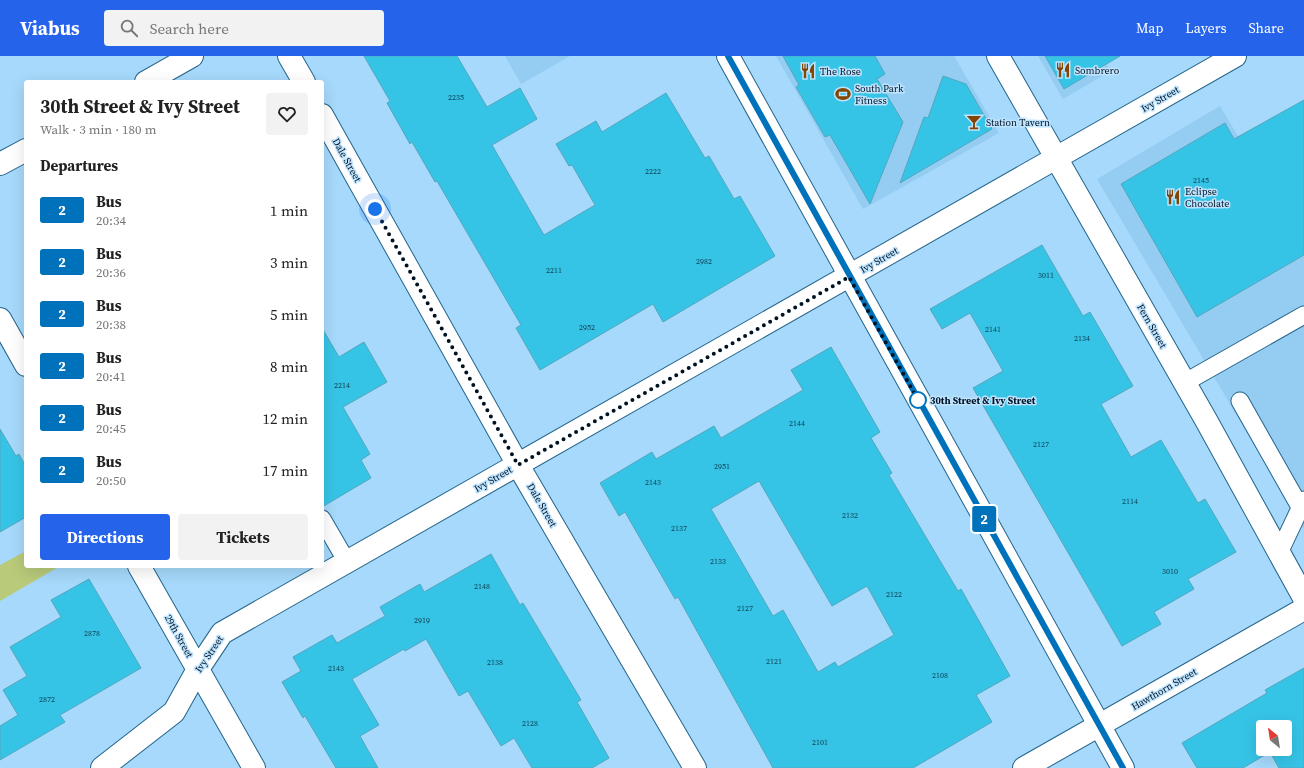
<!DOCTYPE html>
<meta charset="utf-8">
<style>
:root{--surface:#fff;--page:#f2f2f2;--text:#222;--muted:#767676;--accent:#2563eb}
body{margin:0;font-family:"Source Serif 4",serif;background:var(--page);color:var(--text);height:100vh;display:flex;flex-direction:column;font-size:15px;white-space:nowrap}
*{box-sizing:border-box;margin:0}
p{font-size:13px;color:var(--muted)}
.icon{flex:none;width:22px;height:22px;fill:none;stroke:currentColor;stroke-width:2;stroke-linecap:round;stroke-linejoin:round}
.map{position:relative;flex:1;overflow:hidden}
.panel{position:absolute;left:24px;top:24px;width:300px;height:488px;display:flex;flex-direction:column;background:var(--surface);border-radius:4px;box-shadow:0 4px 16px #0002}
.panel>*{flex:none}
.badge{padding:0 8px;border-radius:3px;font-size:14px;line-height:26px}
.needle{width:26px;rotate:330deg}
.buttons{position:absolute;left:1256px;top:664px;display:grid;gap:8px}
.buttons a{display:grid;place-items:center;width:36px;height:36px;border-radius:4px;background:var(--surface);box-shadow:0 4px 16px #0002;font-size:20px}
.you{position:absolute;width:20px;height:20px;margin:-10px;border:3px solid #fff;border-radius:50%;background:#1a73e8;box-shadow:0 0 0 6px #1a73e833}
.map>.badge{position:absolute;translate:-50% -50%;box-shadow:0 0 0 2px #fff}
h2{padding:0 16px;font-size:15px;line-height:36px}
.round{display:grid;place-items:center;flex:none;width:42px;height:42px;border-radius:4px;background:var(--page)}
.overview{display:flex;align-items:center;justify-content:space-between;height:68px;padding:0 16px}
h1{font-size:19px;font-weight:700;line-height:30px}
.primary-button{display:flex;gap:8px;margin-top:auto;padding:8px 16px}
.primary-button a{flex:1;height:46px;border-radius:4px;background:var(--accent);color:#fff;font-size:16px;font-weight:700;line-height:46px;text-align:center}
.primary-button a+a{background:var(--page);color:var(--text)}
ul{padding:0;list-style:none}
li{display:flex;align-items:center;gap:12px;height:52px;padding:0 16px}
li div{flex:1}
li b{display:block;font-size:15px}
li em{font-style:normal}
li .badge{min-width:44px;font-weight:700;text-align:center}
header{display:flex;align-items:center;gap:24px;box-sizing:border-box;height:56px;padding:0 20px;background:var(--accent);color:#fff}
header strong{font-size:19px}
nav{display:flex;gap:22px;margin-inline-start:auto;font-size:14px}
.search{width:280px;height:36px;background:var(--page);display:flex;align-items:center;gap:10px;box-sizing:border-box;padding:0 14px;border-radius:4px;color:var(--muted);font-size:15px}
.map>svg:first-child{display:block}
</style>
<header>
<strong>Viabus</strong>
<div class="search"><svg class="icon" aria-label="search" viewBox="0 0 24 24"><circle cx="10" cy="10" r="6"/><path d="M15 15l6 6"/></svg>Search here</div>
<nav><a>Map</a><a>Layers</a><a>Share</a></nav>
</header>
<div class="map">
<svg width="1304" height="712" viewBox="0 0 1304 712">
<rect width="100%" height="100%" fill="#a6d9fb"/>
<path fill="#94ccf2" d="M505,0H570L521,28Z
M776,0H954L999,77L863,153Z
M1038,0H1102L1111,15L1063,43Z
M1220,50L1304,191V473L1097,123Z"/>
<path fill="#b9ca7a" d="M26,495V510H60L0,545V509Z"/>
<path fill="#36c4e6" stroke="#52a7bf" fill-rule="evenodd" d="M364,0H457L487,51L520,32L537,63L492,89L544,179L595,149L572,109L569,110L556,88L596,65L602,76L666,37L705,102L709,100L734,143L740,140L775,200L663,266L653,248L540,314L516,272L521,269L437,125L435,126L412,86L410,88L387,47L390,45Z
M783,0H875L885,18L877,23L903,66L870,148L830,79L825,81L796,31L799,29Z
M1045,0H1120L1064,33Z
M943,20L966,28L992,73L900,127L924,61L928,62Z
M1304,44V199L1197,261L1121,128L1225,67L1234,83Z
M1042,189L1083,260L1090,256L1133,330L1101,348L1131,401L1161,384L1198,447L1205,443L1236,496L1188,523L1194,533L1154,556L1161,568L1122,590L973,332L1003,315L970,257L942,273L930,253Z
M322,272L339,301L364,286L387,326L343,351L370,398L361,404L371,422L322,451Z
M831,291L880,376L871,382L892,417L889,419L958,535L961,533L1010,620L976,639L992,666L913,712H773L678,541L675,543L625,456L619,460L600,427L652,396L656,403L714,370L721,382L803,334L791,314ZM759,425L832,550L867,530L894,579L838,611L835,606L818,616L783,554L773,560L711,453Z
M0,373L16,400L19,398L26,411V461L0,476Z
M491,498L520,549L523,547L581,644L577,646L609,702L592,712H532L514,682L501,690L468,635L459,640L426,583L405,595L404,593L352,623L379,669L360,680L378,712H336L305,660L303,662L282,626L301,615L293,601L332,579L337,587L385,560L380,551L420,528L424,536Z
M89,523L141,612L60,659L65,666L0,704V670L18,659L3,634L27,620L10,591L61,561L51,544Z
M1304,612V712H1279L1270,696L1243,712H1197L1182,687L1267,637L1265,634ZM1263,671H1285V693H1263Z"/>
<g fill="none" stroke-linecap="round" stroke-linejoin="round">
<g stroke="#23648a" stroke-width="19">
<path id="service" d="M1184,327L1304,259
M1240,345L1300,451
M322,463L347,506
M1279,497L1304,444"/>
</g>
<g stroke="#23648a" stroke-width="24">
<path id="minor" d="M289,0L304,26
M146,26L192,0
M322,59L518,409L695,712
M0,108L26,94
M0,263L26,309
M139,510L254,712
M102,712L174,656L198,613L222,577L1235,0
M1024,712L1304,553"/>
</g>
<g stroke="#23648a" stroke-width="24">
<path id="tertiary" d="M728,0L1123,712"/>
</g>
<g stroke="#23648a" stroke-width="24">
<path id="secondary" d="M998,0L1206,364L1304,542"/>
</g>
<use href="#service" stroke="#fff" stroke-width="17"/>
<use href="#minor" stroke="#fff" stroke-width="22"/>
<use href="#tertiary" stroke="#fff" stroke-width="22"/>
<use href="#secondary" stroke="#fff" stroke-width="22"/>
</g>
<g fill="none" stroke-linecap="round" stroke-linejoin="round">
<g stroke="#fff" stroke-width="9">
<path id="line" d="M728,0L1123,712"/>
</g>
<use href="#line" stroke="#0072bc" stroke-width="6"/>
<path stroke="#001323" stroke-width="4" stroke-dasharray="0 7.2" d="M375,153L518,409L849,221L918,344"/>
</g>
<defs>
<g id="restaurant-bare" transform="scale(1.2)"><path d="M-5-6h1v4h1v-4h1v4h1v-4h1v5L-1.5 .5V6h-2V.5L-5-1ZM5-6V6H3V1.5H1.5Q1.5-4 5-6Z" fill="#824502" stroke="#bfe4ff" stroke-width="2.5" paint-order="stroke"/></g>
<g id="stadium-bare" transform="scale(1.2)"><path d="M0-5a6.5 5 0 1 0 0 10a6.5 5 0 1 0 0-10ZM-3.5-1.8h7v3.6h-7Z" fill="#824502" stroke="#bfe4ff" stroke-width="2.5" paint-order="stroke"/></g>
<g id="bar-bare" transform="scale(1.2)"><path d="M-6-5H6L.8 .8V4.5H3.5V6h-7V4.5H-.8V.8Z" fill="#824502" stroke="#bfe4ff" stroke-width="2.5" paint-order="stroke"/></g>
</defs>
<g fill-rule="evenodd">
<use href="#restaurant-bare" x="1063" y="14"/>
<use href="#restaurant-bare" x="808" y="15"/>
<use href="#stadium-bare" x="843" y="38"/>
<use href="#bar-bare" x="974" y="66"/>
<use href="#restaurant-bare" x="1173" y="141"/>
</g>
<circle fill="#fff" stroke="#0072bc" stroke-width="2" cx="918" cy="344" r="8"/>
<g text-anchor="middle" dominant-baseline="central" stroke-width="3" stroke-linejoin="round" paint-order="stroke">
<g font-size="8" fill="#0e3f54">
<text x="456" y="41">2235</text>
<text x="653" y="115">2222</text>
<text x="1201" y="124">2145</text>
<text x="704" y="205">2982</text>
<text x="554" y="214">2211</text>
<text x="1046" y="219">3011</text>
<text x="587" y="271">2952</text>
<text x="993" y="273">2141</text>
<text x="1082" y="282">2134</text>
<text x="342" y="329">2214</text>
<text x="797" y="367">2144</text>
<text x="1041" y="388">2127</text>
<text x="722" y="410">2951</text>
<text x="653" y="426">2143</text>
<text x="1130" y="445">2114</text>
<text x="850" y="459">2132</text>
<text x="679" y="472">2137</text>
<text x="718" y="505">2133</text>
<text x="1170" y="515">3010</text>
<text x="482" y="530">2148</text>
<text x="894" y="538">2122</text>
<text x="745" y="552">2127</text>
<text x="422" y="564">2919</text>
<text x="92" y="577">2878</text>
<text x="774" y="605">2121</text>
<text x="495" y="606">2138</text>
<text x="336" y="612">2143</text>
<text x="940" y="619">2108</text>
<text x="47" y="643">2872</text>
<text x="530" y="667">2128</text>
<text x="820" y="686">2101</text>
</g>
<g font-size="10" fill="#001323" stroke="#bfe4ff" text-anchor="start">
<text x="1075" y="14">Sombrero</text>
<text x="820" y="15">The Rose</text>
<text x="855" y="32">South Park<tspan x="855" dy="12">Fitness</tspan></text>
<text x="986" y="66">Station Tavern</text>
<text x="1185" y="135">Eclipse<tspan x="1185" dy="12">Chocolate</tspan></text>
</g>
<g font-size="10" fill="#001323" stroke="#bfe4ff">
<text transform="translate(1160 43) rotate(-30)">Ivy Street</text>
<text transform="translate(347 104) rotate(61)">Dale Street</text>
<text transform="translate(879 204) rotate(-30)">Ivy Street</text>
<text transform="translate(1152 270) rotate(60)">Fern Street</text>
<text transform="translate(493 423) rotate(-30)">Ivy Street</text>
<text transform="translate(542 449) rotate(60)">Dale Street</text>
<text transform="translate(179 580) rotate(61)">29th Street</text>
<text transform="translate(209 598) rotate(-56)">Ivy Street</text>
<text transform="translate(1164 633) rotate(-30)">Hawthorn Street</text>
</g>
<g font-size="10" font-weight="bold" fill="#001323" stroke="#bfe4ff" text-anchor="start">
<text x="930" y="344">30th Street &amp; Ivy Street</text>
</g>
</g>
</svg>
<div class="buttons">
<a><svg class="needle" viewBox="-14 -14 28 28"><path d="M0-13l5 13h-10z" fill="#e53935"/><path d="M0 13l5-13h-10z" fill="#767676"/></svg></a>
</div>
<div class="you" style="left:375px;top:153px"></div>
<b class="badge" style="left:984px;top:463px;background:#0072bc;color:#fff">2</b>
<section class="panel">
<div class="overview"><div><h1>30th Street &amp; Ivy Street</h1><p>Walk · 3 min · 180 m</p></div><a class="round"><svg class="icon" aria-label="heart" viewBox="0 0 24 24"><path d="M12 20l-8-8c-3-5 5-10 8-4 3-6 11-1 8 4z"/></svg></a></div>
<h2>Departures</h2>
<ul>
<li><span class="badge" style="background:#0072bc;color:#fff">2</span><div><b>Bus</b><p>20:34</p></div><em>1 min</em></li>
<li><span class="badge" style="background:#0072bc;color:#fff">2</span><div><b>Bus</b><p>20:36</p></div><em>3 min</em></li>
<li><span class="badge" style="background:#0072bc;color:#fff">2</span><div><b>Bus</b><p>20:38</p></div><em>5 min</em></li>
<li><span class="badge" style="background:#0072bc;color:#fff">2</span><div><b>Bus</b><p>20:41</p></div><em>8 min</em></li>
<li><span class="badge" style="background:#0072bc;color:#fff">2</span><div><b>Bus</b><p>20:45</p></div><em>12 min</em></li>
<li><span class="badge" style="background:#0072bc;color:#fff">2</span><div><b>Bus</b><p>20:50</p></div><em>17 min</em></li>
</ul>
<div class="primary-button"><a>Directions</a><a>Tickets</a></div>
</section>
</div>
